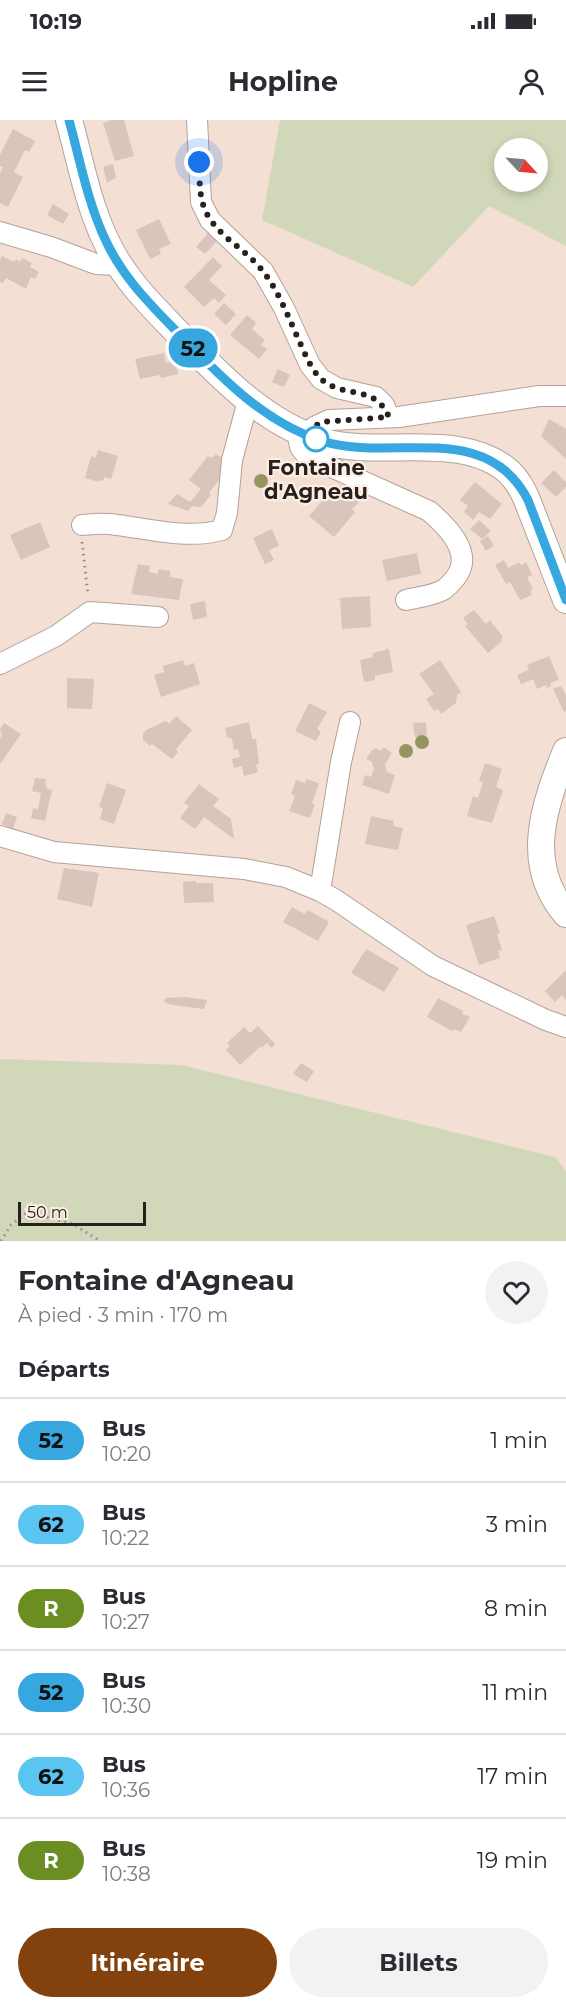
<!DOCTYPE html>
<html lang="fr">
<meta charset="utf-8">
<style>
:root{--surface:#fff;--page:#f2f2f3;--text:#2b2b33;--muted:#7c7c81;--line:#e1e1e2;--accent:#83420d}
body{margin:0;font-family:Montserrat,sans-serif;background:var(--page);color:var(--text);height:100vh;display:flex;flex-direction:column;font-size:22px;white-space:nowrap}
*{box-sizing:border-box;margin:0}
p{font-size:20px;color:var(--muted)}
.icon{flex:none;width:33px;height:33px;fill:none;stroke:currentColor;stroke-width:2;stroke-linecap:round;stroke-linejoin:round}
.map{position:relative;height:1121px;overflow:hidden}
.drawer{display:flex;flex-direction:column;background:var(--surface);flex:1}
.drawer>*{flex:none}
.badge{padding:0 12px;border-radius:20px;font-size:21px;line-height:39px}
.needle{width:39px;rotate:116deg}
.controls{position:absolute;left:494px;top:18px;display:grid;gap:12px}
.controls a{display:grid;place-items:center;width:54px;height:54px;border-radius:50%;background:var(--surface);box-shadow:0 3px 9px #0003;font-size:30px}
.scale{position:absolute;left:18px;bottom:15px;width:128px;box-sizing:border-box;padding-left:6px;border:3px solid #27201c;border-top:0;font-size:16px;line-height:21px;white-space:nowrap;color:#27201c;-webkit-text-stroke:4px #feede5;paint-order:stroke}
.you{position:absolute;width:30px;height:30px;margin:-15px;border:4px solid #fff;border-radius:50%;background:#1a73e8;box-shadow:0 0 0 9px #1a73e833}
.map>.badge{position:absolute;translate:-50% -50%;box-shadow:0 0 0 3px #fff}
h2{padding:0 18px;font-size:22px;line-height:54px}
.round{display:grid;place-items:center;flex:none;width:63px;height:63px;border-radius:32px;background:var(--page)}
.overview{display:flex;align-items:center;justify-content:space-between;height:102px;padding:0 18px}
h1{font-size:28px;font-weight:700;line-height:45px}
.primary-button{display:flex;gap:12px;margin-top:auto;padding:12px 18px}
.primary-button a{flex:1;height:69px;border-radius:36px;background:var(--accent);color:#fff;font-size:24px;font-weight:700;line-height:69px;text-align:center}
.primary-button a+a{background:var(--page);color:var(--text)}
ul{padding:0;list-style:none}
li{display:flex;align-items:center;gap:18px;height:84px;padding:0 18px;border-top:2px solid var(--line)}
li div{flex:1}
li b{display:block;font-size:22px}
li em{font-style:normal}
li .badge{min-width:66px;font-weight:700;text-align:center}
.status{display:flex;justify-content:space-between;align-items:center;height:42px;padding:0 30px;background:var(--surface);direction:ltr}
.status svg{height:16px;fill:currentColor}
header{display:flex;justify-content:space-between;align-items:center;height:78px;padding:0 18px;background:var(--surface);font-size:27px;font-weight:700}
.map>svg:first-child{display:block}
</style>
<div class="status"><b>10:19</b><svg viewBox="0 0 49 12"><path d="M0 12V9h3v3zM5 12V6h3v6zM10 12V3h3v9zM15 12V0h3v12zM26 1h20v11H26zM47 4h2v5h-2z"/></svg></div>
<header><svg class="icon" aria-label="menu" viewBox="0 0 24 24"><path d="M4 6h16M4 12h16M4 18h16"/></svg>Hopline<svg class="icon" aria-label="person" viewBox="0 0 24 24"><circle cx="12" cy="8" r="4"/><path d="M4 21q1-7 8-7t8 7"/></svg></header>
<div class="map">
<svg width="566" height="1121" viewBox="0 0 566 1121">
<rect width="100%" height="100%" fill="#f4dfd4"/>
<path fill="#d0d8b9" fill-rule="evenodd" d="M280,0H566V126L489,86L413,167L262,100ZM537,28V62H504V28Z
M0,939L181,945L555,1037L566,1051V1121H0Z"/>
<path fill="#d9c5bb" d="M112,0H124L134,36L115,41L103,3Z
M13,9L35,21L29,32L25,30L14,52L23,57L8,87L0,83V53L3,47L0,46V35Z
M113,44L116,58L107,63L103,47Z
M53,84L69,94L63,104L47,95Z
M159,99L171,124L159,129L161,134L150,139L136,110Z
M211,110L220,118L205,134L196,127Z
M2,136L14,142L16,139L20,142L22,138L32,143L30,147L39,152L35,159L31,157L26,169L6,158L3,163L0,162V140Z
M213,137L222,146L209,160L226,175L219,183L214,178L204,187L184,167Z
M224,183L236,194L226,205L214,194Z
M247,195L256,203L252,209L265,220L261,225L267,229L259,239L230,215Z
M164,233L166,243L175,241L178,254L161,258L160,255L140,259L135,239Z
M278,249L290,255L284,267L272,262Z
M549,299L566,309V339L541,316Z
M98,330L118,336L111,359L104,357L103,361L99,360V362L85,358L91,336L96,338Z
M216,334L229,343L224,353L209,373L211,375L201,387L192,386L188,391L168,384L177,374L190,382L201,369L189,360L208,336L212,338Z
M554,350L566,362V367L556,377L541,363Z
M475,362L502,384L490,399L479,392L473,400L464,392L468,386L460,380Z
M340,365L359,382L352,389L355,392L334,417L309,396L331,370L334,372Z
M479,400L491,411L482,419L470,409Z
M40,402L50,427L21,440L10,415Z
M272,409L279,426L269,430L274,440L265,444L253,418Z
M488,416L494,426L486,431L480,421Z
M417,433L421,454L387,461L382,440Z
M504,440L508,448L519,442L521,445L526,442L532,455L527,457L533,469L530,471L532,475L520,480L510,462L506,464L495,445Z
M138,444L150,446L149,452L157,454L159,449L170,451V457L183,459L179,480L131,474Z
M370,476L371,507L342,509L340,478Z
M205,481L207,497L193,500L190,484Z
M474,490L486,504L490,500L503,517L501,519L502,521L488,533L465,506L468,504L463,498Z
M389,529L393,552L375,556V560L364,562L360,540L373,537V533Z
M549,536L559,560L550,563L551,566L547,568L546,565L537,569L533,559L521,564L517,555L529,550L527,545Z
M183,540L185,546L194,543L200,564L161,577L154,555L164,552L163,546Z
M440,540L461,572L457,575L456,583L441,594L438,589L434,591L426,579L434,574L419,554Z
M67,558L94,559L92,589L67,588Z
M561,566L566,575V591L564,592L553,569Z
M309,583L327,592L317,609L321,612L316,621L295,611Z
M176,596L192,610L176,629L178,632L172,639L152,624L150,626L143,620V614L146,610L166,601L169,604Z
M249,602L252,619H256L259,644L256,645L258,652L244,656L242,646L234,648L232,639L240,637L238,629L234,630L232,619L227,617L225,608Z
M426,602L427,615L415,617L413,603Z
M4,603L21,614L0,644V618L2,616L0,609Z
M383,627L392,633L385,645L387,652L395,655L389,674L362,665L365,655L371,657L374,649L372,642L366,639L372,630L376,628L381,631Z
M485,643L502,649L496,667L503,670L492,703L467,696L473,676L478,678L483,662L479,661Z
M35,658L46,659L45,665L47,666V669L52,670L45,701L31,698L33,688L38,690L41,673L32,671Z
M306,659L319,663L312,683L315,684L310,698L289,691L295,676L291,674L296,660L305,663Z
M107,663L126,670L114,704L100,699L103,688L99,687Z
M199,664L219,679L213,686L231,699L234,719L204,697L195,709L180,698L189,686L184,683Z
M6,693L17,697L13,709L2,704Z
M371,696L394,701L393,706L403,708L398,730L365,724Z
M64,748L99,753L92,787L57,779Z
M196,761V763H213L214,782L184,783L183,762Z
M292,787L305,794L308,790L329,802L318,821L283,802Z
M494,796L500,813L497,814L502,830L498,831L500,838L479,845L466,805Z
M366,829L399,848L384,872L351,853Z
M566,850V880L562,875L555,882L545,871Z
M184,877L207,880L204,889L173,885L164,882L165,878Z
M438,878L463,891L462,894L470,897L461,912L454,909L452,911L427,897Z
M258,906L275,924L272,928L267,923L262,928L261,926L240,945L226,930L230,926L227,923L244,907L250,913Z
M301,943L314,951L307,962L293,954Z"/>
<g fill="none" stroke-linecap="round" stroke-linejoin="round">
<g stroke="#b5a198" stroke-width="22">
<path id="minor" d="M197,0L201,82L210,100L263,151L284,188L310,245L321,259L337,268L376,277L384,285L389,297
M0,112L51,127L96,144L118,145
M297,311L300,327L307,336L429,391C448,407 474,433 456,457C452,462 448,467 443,470C432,476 418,477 406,480
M309,317L314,307L329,300L399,297L539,276H566
M82,405C92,404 101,403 110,404C146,408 186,420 222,410L227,393L232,340L248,281
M0,544L56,516L90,492L158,497
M0,716L54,732L244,749L286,757L320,771L336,780L433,846L546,900L566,907
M320,771L341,642L350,602"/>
</g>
<g stroke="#b5a198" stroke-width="28">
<path id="major" d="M69,0C80,40 88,84 106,121C123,158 151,185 178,213C220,256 263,302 322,321C378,339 463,309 510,353C518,361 523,370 527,380L566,480
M566,631C544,685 523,744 566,794"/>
</g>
<path stroke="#998a82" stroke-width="3" stroke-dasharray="1.5 4.5" stroke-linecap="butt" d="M82,422L88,475
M1,1121L11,1105L28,1092L73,1104L100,1121"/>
<use href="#minor" stroke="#fff" stroke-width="20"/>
<use href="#major" stroke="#fff" stroke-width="26"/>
</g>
<g fill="#969461">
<circle cx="261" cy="361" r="7"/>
<circle cx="422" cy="622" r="7"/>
<circle cx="406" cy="631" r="7"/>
</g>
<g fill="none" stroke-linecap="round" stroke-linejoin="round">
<g stroke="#fff" stroke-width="14">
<path id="line" d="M69,0C80,40 88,84 106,121C123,158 151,185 178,213C220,256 263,302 322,321C391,343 486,298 528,380L566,480"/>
</g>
<use href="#line" stroke="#36a8df" stroke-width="9"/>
<path stroke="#27201c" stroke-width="6" stroke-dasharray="0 10.8" d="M199,42C200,61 198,82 210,99C223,119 247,131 262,150C279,171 289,199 300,223C306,236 311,249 321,259C345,280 374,263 389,297L321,302L314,307L309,316L316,319"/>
</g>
<circle fill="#fff" stroke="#36a8df" stroke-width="3" cx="316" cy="319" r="12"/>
<g text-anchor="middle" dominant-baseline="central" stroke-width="4.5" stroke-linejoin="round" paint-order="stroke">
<g font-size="21" font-weight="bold" fill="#27201c" stroke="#feede5">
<text x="316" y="347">Fontaine<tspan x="316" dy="24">d'Agneau</tspan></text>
</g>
</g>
</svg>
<div class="controls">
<a><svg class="needle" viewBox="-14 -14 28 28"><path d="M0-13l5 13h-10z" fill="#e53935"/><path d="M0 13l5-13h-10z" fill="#7c7c81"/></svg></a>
</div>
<div class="scale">50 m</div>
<div class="you" style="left:199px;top:42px"></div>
<b class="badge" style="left:193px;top:228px;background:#36a8df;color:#111">52</b>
</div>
<section class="drawer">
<div class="overview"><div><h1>Fontaine d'Agneau</h1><p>À pied · 3 min · 170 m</p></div><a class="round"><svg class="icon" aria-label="heart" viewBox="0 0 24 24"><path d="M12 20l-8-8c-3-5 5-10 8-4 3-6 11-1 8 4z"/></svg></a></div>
<h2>Départs</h2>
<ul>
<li><span class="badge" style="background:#36a8df;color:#111">52</span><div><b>Bus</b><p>10:20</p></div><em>1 min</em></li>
<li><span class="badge" style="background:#5bc5f2;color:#111">62</span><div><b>Bus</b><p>10:22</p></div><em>3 min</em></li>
<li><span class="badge" style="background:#6b8e23;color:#fff">R</span><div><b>Bus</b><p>10:27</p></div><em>8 min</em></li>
<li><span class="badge" style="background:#36a8df;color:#111">52</span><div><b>Bus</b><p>10:30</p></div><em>11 min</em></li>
<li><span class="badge" style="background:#5bc5f2;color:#111">62</span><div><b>Bus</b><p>10:36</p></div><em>17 min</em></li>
<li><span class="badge" style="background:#6b8e23;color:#fff">R</span><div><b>Bus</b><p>10:38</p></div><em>19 min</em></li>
</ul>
<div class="primary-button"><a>Itinéraire</a><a>Billets</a></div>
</section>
